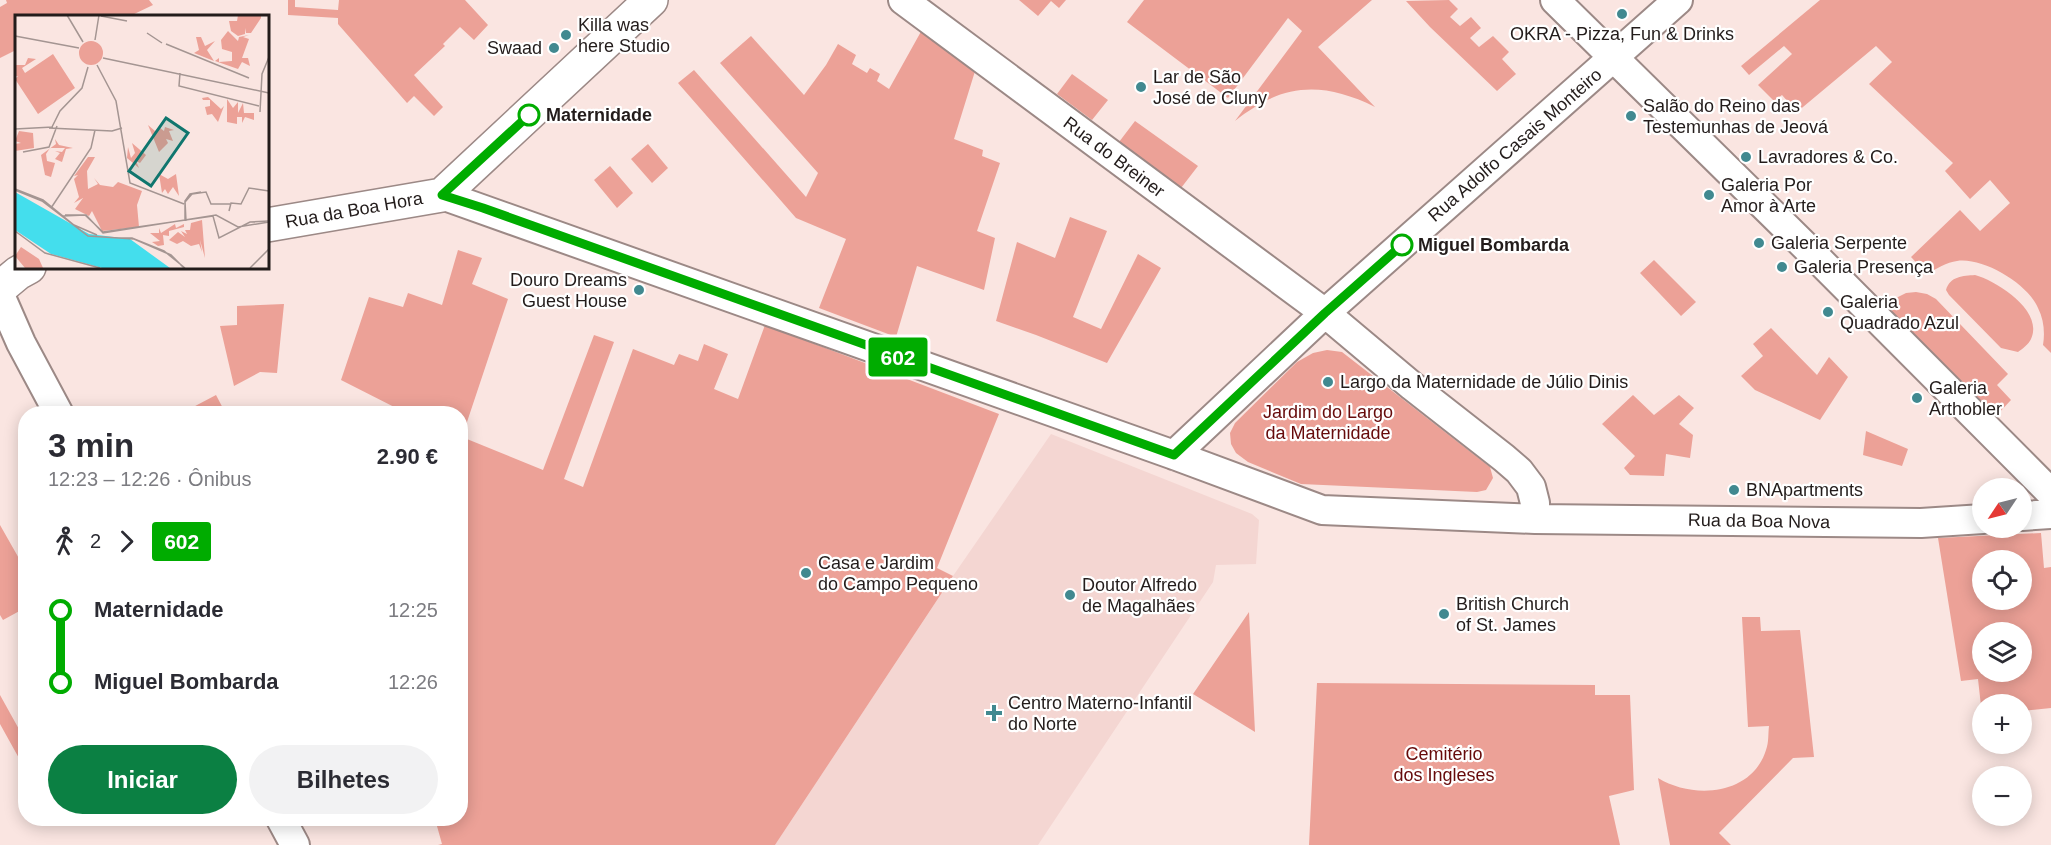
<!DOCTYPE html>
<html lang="pt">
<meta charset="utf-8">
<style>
:root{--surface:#fff;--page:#f2f2f3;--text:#2b2b33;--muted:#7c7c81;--accent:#0b8043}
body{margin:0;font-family:Arial,sans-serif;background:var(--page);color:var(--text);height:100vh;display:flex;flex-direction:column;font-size:22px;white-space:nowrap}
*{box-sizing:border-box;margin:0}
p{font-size:20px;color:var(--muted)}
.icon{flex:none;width:33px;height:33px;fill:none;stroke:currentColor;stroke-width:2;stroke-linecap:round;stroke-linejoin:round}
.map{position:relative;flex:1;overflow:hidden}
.details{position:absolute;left:18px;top:406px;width:450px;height:420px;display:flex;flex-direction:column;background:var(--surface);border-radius:24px;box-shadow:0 3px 15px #0003}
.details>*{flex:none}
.badge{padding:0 12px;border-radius:4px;font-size:21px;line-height:39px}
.needle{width:39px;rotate:235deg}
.buttons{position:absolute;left:1972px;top:478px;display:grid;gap:12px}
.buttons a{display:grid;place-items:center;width:60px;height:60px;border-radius:50%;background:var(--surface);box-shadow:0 3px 15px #0003;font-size:30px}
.map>.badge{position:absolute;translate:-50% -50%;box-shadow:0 0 0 3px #fff}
.legs{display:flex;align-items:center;gap:9px;height:66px;padding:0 30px;font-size:20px}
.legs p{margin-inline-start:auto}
.headline{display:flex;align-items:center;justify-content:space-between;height:102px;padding:0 30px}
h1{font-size:33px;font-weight:700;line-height:45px}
.button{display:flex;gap:12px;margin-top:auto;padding:12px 30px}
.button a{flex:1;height:69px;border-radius:36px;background:var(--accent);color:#fff;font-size:24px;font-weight:700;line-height:69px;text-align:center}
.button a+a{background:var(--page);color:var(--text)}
ul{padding:0 30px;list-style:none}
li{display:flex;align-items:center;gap:21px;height:72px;font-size:22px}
li i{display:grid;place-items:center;width:9px;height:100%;margin:0 8px;background:currentColor}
li i::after{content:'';width:15px;height:15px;margin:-8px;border:4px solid;border-radius:50%;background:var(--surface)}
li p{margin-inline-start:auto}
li:first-child i{background:linear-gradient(#0000 50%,currentColor 0)}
li:last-child i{background:linear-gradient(currentColor 50%,#0000 0)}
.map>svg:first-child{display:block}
</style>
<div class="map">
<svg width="2051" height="845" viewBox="0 0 2051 845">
<rect width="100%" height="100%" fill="#fae5e1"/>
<path fill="#f4d6d2" d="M1051,434L1252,514L1259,520L1256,564L1216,565L1213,582L1038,845H775L953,576Z"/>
<path fill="#eca197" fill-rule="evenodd" d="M6,0H149L153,5L130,16H16V50L0,58V7L7,3Z
M288,0H295V7L338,10L339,0H465L488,25L474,40L460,27L443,44L445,46L414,75L443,107L434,116L414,96L407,103L338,24V18L288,15Z
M1019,0H1066L1059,8L1051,1L1038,16Z
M1144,0H1372L1318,47L1375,107C1322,81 1282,83 1235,121L1302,31L1288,18L1228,98L1127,22Z
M1449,0L1458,9L1450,17L1460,26L1471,17L1481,28L1470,38L1479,47L1493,36L1509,52L1502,59L1516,74L1497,91L1430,27L1406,1Z
M1820,0H2051V353L2043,345C2045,333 2044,320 2038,308C2028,284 1983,257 1957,261C1947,262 1936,269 1927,274L1911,257L1960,210L1980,231L2010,203L1990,180L1970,199L1945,171L1953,163L1869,84L1892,62L1876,46L1797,112L1782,95L1774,101L1758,85L1792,54L1784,46L1749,75L1741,66Z
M923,28L976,68L954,139L983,150L982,156L1000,163L977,231L995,238L984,290L917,266L896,337L819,308L846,239L796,218L678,83L694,70L806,197L818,173L720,63L751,36L804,95L826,65L838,44L856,55L852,64L867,73L870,68L880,74L877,81L889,89Z
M1072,74L1108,100L1092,120L1057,94Z
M1135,121L1198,166L1181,188L1119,142Z
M648,144L668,168L652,183L631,159Z
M610,166L633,193L617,208L594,180Z
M1070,217L1107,231L1073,317L1101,329L1138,254L1161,268L1107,363L1036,335L996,321L1017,242L1055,258Z
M458,250L482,258L472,284L508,299L462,437L543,470L594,335L614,342L564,479L583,487L633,349L674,365L679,354L698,361L704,344L728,354L714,389L738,399L765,325L999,414L937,568L953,576L775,845H438L442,844L435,819H460V414H408L341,380L369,297L403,307L408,293L442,305Z
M1654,260L1696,302L1681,316L1640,273Z
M1975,275C1997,281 2044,311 2031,339C2029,344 2022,349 2018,352L2001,348L1949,295L1946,290C1950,276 1963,276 1975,275Z
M1916,292L1927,294L1936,299L2008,374L1997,385L2011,400L1996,416L1884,304L1906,293Z
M284,304L277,373L260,372L234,386L220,326L237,325V306Z
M1771,328L1817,375L1829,357L1848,377L1820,420L1755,390L1741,376L1763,356L1753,344Z
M1327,350L1342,352L1490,467L1493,478L1486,490L1477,492L1301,484L1248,462L1236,453L1231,444L1230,433L1235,423L1297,362L1313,353Z
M216,395L226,414H180Z
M1633,395L1654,415L1679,395L1694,408L1679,424L1693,435L1690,458L1666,454L1664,476L1630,475L1624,468L1635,456L1602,424Z
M1866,431L1908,449L1902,466L1863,455Z
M0,525L25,569V608L3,620L0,615Z
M2041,533L2044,568L2051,567V708L2022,711V705H1983L1982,715L1978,679L1961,681L1938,538ZM1983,561H2022V600H1983ZM1983,633H2022V672H1983Z
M1249,612L1255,732L1193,694Z
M1742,617H1760L1761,631L1800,630L1814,757L1793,758L1719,833L1731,845H1670L1658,778C1694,800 1752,795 1766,750C1769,742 1768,734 1769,726L1748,727Z
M1317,683L1595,685V695H1630L1634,790L1609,796L1620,845H1309Z
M0,695L25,740V769L0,724Z"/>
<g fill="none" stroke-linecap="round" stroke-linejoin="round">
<g stroke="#9c8986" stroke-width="32">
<path id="street" d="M903,0L1325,313L1412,386L1504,458L1519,471L1531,487L1535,503V519
M1555,0L1809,250L2051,493
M442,195L1174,455L1322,510L1535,519L1921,523L1983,519
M0,295L21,343L59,414
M1174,455L1325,313L1678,0
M2022,516L2051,514
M281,819L295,845"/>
</g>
<g stroke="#9c8986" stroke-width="36">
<path id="secondary" d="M267,225L442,195L651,0
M0,288L18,273L29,267"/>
</g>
<use href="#street" stroke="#fff" stroke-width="28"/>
<use href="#secondary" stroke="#fff" stroke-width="33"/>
</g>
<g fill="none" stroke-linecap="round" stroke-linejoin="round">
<g stroke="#fff" stroke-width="14">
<path id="line-1" d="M529,115L442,195L483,208L1174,455L1325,313L1402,245"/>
</g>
<use href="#line-1" stroke="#00ac00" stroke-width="9"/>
</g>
<g fill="#418990" stroke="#fff" stroke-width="2">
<circle cx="1622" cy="14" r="6"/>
<circle cx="566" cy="35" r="6"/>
<circle cx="554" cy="48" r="6"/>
<circle cx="1141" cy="87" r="6"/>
<circle cx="1631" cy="116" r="6"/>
<circle cx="1746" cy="157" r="6"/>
<circle cx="1709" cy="195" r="6"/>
<circle cx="1759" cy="243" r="6"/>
<circle cx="1782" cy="267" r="6"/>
<circle cx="639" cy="290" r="6"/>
<circle cx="1828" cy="312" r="6"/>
<circle cx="1328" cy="382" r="6"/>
<circle cx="1917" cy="398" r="6"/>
<circle cx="1734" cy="490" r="6"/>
<circle cx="806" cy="573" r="6"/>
<circle cx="1070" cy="595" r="6"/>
<circle cx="1444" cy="614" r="6"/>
<path d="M991 704h6v6h6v6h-6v6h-6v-6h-6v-6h6z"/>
</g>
<g fill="#fff" stroke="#00ac00" stroke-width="3">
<circle cx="529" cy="115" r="10"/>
<circle cx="1402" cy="245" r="10"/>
</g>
<g text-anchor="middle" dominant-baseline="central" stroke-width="4.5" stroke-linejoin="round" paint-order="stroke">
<g font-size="18" fill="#231c1b" stroke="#fff" text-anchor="start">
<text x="578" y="25">Killa was<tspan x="578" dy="21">here Studio</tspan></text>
<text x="1622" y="34" text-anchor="middle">OKRA - Pizza, Fun &amp; Drinks</text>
<text x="542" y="48" text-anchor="end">Swaad</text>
<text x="1153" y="77">Lar de São<tspan x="1153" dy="21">José de Cluny</tspan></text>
<text x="1643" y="106">Salão do Reino das<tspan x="1643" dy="21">Testemunhas de Jeová</tspan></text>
<text x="1758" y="157">Lavradores &amp; Co.</text>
<text x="1721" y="185">Galeria Por<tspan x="1721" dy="21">Amor à Arte</tspan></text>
<text x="1771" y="243">Galeria Serpente</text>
<text x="1794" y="267">Galeria Presença</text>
<text x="627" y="280" text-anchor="end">Douro Dreams<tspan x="627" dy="21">Guest House</tspan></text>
<text x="1840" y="302">Galeria<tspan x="1840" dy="21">Quadrado Azul</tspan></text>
<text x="1340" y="382">Largo da Maternidade de Júlio Dinis</text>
<text x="1929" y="388">Galeria<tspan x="1929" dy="21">Arthobler</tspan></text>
<text x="1746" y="490">BNApartments</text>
<text x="818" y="563">Casa e Jardim<tspan x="818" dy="21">do Campo Pequeno</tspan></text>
<text x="1082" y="585">Doutor Alfredo<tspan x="1082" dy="21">de Magalhães</tspan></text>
<text x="1456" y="604">British Church<tspan x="1456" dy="21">of St. James</tspan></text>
<text x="1008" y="703">Centro Materno-Infantil<tspan x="1008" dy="21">do Norte</tspan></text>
</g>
<g font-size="18" font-weight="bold" fill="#231c1b" stroke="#fff" text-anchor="start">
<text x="546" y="115">Maternidade</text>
<text x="1418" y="245">Miguel Bombarda</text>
</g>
<g font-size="18" fill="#231c1b" stroke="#fff">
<text transform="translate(1515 145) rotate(-41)">Rua Adolfo Casais Monteiro</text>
<text transform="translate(1114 157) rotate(37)">Rua do Breiner</text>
<text transform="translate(354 210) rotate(-10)">Rua da Boa Hora</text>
<text transform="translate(1759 521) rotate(1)">Rua da Boa Nova</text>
</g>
<g font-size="18" fill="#660a0a" stroke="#fff">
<text x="1328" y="412">Jardim do Largo<tspan x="1328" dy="21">da Maternidade</tspan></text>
<text x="1444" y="754">Cemitério<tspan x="1444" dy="21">dos Ingleses</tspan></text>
</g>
</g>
<g transform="translate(15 15)">
<rect width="254" height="254" fill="#fae5e1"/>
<path d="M223,0L246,1V3L236,18H231L230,13V19L223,21L216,16L214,6H222ZM213,16L223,26L224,22L234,20L228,22L234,24L227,43H233L235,51L227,47L223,54L200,46L204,43V47L217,46V37L207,34L206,25ZM181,22H186L190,31L200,26L192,35L199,46L179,38L184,35ZM64 38a12 12 0 1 1 24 0a12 12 0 1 1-24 0ZM38,39L60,73L23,99L0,64L3,61H0V50H10L13,43L21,44L7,53L10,58ZM193,82L206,94L209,91L203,107L197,99L192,100L190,92L195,91V85H188L187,83ZM212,84L218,93L223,87V98L228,88L229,98H239V105L230,102L227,108V102H222V109L212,107ZM133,110L140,116L145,113L149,116L150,112L159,115L154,116L158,126L151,124L153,128L144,137ZM116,115L117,128L131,140L125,148L121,146L124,153L112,143L113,132L116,143L120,138L117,128ZM4,116L18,118L19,133L0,136V129L6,128L0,126ZM40,124L44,130L58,133L51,134L47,147L40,144L45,138L40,136L47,137L50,133H35L31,139L32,146L40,148L36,162L30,160L26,140L41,129ZM73,142H80L72,156L73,174L83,169L79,163L85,170L98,172L103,167L127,176L122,190L124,212L87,216L77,196L74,201L60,194L68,183L59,188L64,182L59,164L63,160L59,161ZM144,159L153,164L161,159L164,181L158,172L153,179L150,174L147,178ZM187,205L190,243L185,225L187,237L184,229L176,231L168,226L162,229L154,225L163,217L170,222L166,216L172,219L170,215H175L176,208ZM160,209L161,213L169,209V212L154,216V221L148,220L149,230L143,231L137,227L145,226L135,218H144V213L146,218ZM6,232L24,244L28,253H10L0,241Z" fill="#eca197"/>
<path d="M0,177L74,219L115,224L155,253H87L36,239L0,215Z" fill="#44deed"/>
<path fill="none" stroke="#a49592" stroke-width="1.5" d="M52,0L68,27M86,1L112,6M132,18L147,28M0,21L64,33M80,25L84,0M151,29L234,63M88,43L254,78M82,50L101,86L115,168L169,189M165,58L164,71L244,91M245,97L247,59L254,42M37,112L45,96L67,73L73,52M34,113L97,116L107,113M0,114L38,112M8,137L34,132L42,111M0,174L28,185L59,210L82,220M0,175L27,186L73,221L119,224L156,240L169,253M36,193L76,133L80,115M214,196L216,188L226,189L234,173L254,176M50,200H71L88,218L201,200L223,212L254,207M48,201L70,200L88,217L198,201L204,223L235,207L254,206M170,205V187L177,179L191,177L196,189H215M171,206L170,186L175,179L186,177M0,216L30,238L85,253M103,223H117L149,236L170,253M235,253L254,234"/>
<path fill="#0f766e" fill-opacity="0.15" stroke="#0f766e" stroke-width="3" d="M151,103L173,118L136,171L114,156Z"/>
<rect width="254" height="254" fill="none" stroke="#231c1b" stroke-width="3"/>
</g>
</svg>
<div class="buttons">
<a><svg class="needle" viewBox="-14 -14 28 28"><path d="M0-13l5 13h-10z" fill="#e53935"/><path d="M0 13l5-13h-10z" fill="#7c7c81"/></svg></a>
<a><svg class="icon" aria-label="locate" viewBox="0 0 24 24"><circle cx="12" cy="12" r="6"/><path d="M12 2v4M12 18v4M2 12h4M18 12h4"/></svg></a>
<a><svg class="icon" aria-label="layers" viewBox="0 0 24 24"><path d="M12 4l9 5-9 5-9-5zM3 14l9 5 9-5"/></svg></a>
<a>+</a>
<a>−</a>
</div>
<b class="badge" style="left:898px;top:357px;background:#00ac00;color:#fff">602</b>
<section class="details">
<div class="headline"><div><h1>3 min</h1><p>12:23 – 12:26 · Ônibus</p></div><b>2.90 €</b></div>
<div class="legs"><svg class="icon" aria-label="walk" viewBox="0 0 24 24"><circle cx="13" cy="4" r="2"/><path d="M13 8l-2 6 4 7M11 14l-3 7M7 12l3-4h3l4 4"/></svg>2<svg class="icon" aria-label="forward" viewBox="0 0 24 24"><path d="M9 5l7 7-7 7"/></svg><b class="badge" style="background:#00ac00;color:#fff">602</b></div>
<ul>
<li><i style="color:#00ac00"></i><b>Maternidade</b><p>12:25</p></li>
<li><i style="color:#00ac00"></i><b>Miguel Bombarda</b><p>12:26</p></li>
</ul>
<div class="button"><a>Iniciar</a><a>Bilhetes</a></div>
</section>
</div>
